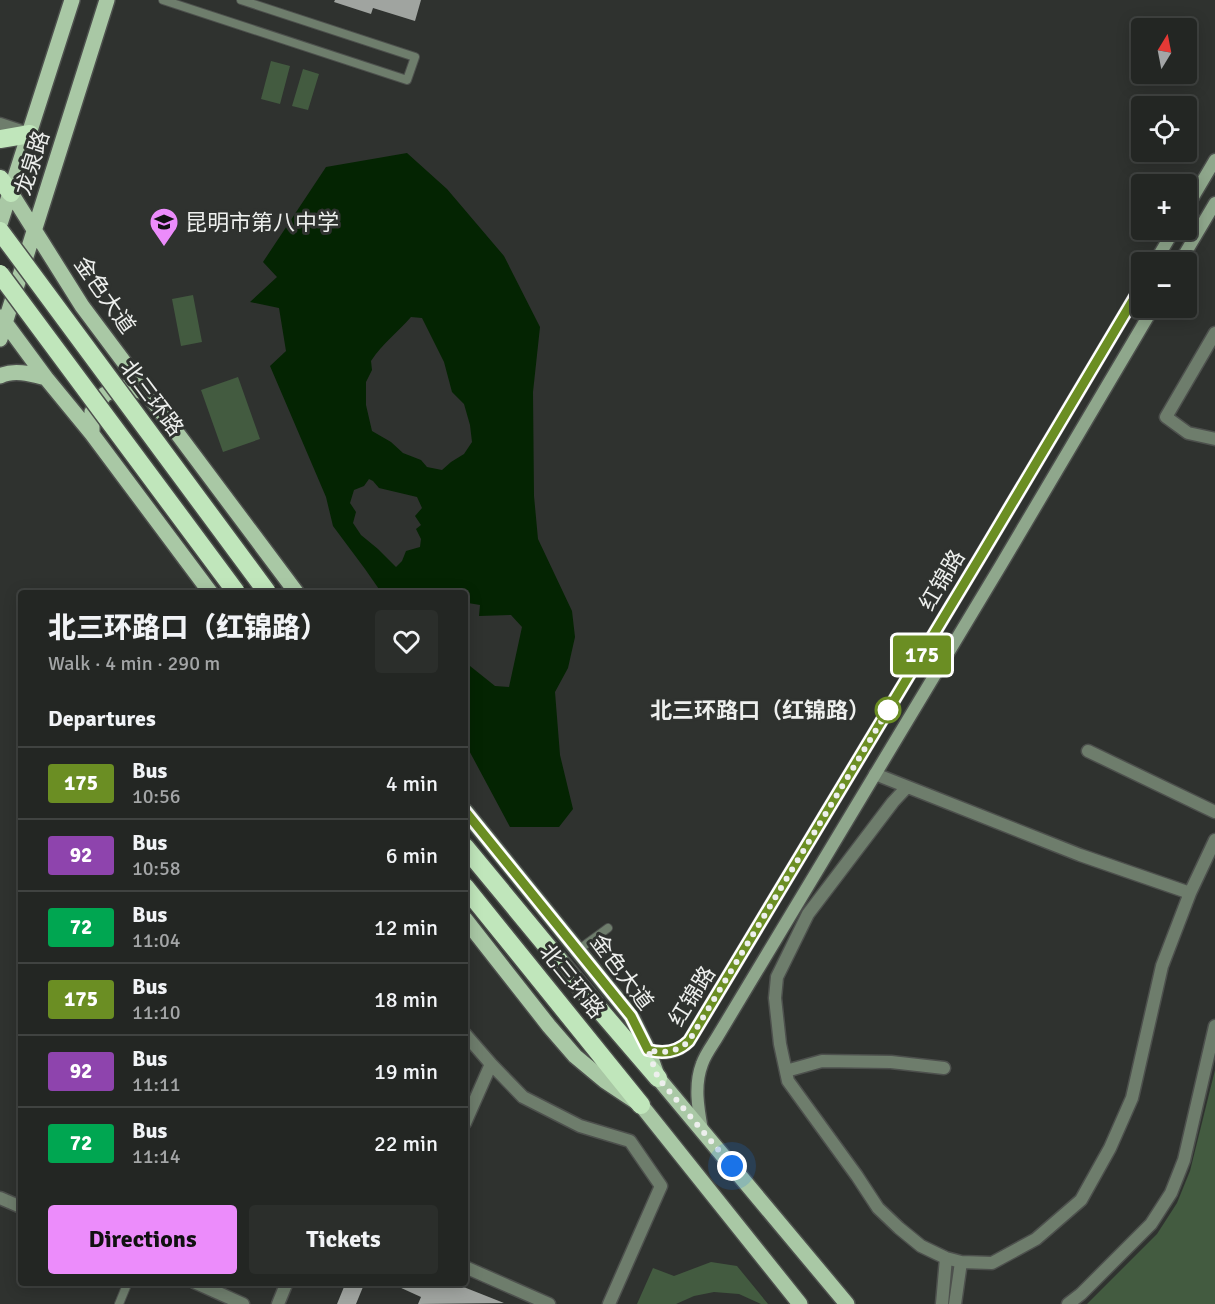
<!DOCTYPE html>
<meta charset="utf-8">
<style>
:root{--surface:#232623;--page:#2b2e2b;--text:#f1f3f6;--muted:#a3a5a6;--line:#404341;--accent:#ec8cfb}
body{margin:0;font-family:Signika,"Noto Sans SC",sans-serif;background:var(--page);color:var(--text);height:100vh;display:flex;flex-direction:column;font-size:22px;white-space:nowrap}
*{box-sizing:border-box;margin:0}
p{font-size:20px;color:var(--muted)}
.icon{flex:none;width:33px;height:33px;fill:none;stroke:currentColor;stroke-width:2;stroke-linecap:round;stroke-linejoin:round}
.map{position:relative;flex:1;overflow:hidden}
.drawer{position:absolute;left:18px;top:590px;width:450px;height:696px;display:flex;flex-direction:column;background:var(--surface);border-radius:6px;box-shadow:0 3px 15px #0003,0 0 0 2px var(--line)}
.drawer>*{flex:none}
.badge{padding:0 12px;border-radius:4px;font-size:21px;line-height:39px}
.needle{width:39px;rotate:10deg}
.tools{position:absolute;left:1131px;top:18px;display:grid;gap:12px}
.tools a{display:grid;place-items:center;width:66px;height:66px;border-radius:6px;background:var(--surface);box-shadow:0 3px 15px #0003,0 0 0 2px var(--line);font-size:30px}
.you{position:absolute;width:30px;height:30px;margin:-15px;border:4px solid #fff;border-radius:50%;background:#1a73e8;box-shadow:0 0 0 9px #1a73e833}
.map>.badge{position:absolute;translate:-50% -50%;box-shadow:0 0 0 3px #fff}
h2{padding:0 30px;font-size:22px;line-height:54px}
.round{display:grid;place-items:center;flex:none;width:63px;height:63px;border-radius:6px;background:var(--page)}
.headline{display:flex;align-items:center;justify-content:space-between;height:102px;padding:0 30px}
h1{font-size:28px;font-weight:800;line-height:45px}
.cta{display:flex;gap:12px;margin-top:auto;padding:12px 30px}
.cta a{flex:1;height:69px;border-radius:6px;background:var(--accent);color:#111;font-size:24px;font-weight:800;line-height:69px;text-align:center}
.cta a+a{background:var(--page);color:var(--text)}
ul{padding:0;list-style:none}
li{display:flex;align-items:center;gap:18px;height:72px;padding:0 30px;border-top:2px solid var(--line)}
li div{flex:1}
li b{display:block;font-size:22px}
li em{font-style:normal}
li .badge{min-width:66px;font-weight:700;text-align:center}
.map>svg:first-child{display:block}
</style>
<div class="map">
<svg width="1215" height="1304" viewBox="0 0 1215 1304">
<rect width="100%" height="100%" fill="#2f322f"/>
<path fill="#435b40" d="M271,61L290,66L280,104L261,99Z
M303,69L319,74L308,110L292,106Z
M193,295L202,342L181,346L172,299Z
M238,377L260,439L223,452L201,390Z
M1215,1070V1304H1087L1157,1234L1177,1203L1190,1171Z
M711,1262L737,1266L768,1304H761L739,1294L714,1292L694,1296L676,1304H637L653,1268L674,1276Z"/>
<path fill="#042402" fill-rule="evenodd" d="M407,153L447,189L504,256L540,327L533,392L534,496L538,539L572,611L575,637L568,668L555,692L560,755L573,809L559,827H510L465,743V662L495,686L509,687L522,627L511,615L479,616L480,605L468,603L465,604V592H381L365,569L333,526L326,497L270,366L286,351L279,308L250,302L277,277L263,262L326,167ZM411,317L422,318L444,362L452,392L464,404L470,425L472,442L464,454L451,462L442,470L427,467L421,460L403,453L391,442L372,431L366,405V382L372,370L371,361C382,344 398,332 411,317ZM369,479L373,481L379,488L417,497L422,508L415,516L421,525L416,529L421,539L420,547L406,551L402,561L396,567L378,549L361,535L353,523L356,512L350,503L354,490L364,486Z"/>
<path fill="#a0a4a0" d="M335,0H421L415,21L373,8L371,14L334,2Z
M346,1282H365L356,1304H337Z
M388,1282H451L504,1303L418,1304L421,1297Z"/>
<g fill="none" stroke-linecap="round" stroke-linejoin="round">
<g stroke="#4d504d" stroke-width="10">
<path id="lane" d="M163,0L407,80L415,57L241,0
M578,950L608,928
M119,1304L128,1282"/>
</g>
<g stroke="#4d504d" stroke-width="15">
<path id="street" d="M0,124L24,132
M1215,333L1166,417L1188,433L1215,439
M1088,751L1215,812
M875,774L1080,855L1190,893
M907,787L893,802L808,914L777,977L775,998L780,1044L788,1081L857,1176L878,1208L899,1228L921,1246L946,1258L961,1262L992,1263L1036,1239L1081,1200L1110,1148L1132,1098L1162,966L1190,893L1215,840
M465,1034L491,1064L523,1097L580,1126L630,1141L661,1186L609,1304
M786,1071L822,1061L891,1062L944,1068
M465,1123L491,1064
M0,1198L21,1207
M465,1267L549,1304
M194,1282L243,1304
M278,1304L287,1282
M942,1304L946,1258
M955,1304L961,1262
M1068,1304L1081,1294L1151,1224L1171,1193L1184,1160L1215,1026"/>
</g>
<g stroke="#4d504d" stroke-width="15">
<path id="secondary" d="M1186,209L1215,160
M1155,262L1174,230
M1180,262L1215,203
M643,1048C659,1055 677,1054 689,1041L982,554L1142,285
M702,1130C698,1108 694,1085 702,1064C705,1055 711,1047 716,1039L1001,565L1153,308"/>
</g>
<g stroke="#4d504d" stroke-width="18">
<path id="primary" d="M11,193L82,306L296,592
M0,224L72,0
M1,317L46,378L92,434L210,592
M0,339L107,0
M0,376C14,369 31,374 46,378
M92,434V412L105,394L126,387L147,393
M465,811L631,1016L648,1050L658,1078L847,1304
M465,919L549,1026L575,1056L605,1081L641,1105L800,1304"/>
</g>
<g stroke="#4d504d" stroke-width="21">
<path id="highway" d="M0,139L30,134
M0,179L11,193
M465,847L598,1008L658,1078
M465,887L641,1105"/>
</g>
<use href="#lane" stroke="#6e7d6c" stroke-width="8"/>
<use href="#street" stroke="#6e7d6c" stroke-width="12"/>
<use href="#secondary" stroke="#8fa78c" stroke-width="12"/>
<use href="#primary" stroke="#a9c8a5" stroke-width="15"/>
<use href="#highway" stroke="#c0e6bb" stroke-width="18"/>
<g stroke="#4d504d" stroke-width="21" stroke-linecap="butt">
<path id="highway-bridge" d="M0,231L267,592
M0,274L236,592"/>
</g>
<use href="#highway-bridge" stroke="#c0e6bb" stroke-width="18"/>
</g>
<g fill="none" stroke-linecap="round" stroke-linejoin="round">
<g stroke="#fff" stroke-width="14">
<path id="line" d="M465,811L631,1016L648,1050C663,1054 678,1052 689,1041L982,554L1142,285"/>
</g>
<use href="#line" stroke="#6b8e23" stroke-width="9"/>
<path stroke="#edefed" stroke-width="6" stroke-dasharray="0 10.8" d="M732,1166L658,1078L648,1050C663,1054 678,1052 689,1041L888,710"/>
</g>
<defs>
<g id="school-pin" transform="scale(1.5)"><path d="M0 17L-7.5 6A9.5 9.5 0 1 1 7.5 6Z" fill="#ec8cfb" stroke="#2f322f"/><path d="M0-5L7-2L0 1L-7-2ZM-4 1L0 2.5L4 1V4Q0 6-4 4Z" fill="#111"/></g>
</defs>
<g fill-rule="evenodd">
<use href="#school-pin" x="164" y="222"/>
</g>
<circle fill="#fff" stroke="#6b8e23" stroke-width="3" cx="888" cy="710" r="12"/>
<g text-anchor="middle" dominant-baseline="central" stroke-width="6" stroke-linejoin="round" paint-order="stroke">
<g font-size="22" fill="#edefed" stroke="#2f322f">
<text transform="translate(32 163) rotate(-72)">龙泉路</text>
<text transform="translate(105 295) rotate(55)">金色大道</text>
<text transform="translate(152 398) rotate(53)">北三环路</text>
<text transform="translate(942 580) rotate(-59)">红锦路</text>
<text transform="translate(622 972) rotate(53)">金色大道</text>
<text transform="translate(572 981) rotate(51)">北三环路</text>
<text transform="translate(692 996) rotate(-58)">红锦路</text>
</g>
<g font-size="22" fill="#edefed" stroke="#2f322f" text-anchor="start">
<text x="185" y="222">昆明市第八中学</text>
</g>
<g font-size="22" font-weight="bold" fill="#edefed" stroke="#2f322f" text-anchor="end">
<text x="870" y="710">北三环路口（红锦路）</text>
</g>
</g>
</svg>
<div class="tools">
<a><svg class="needle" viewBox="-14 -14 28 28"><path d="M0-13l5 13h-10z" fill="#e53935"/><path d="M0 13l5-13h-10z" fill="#a3a5a6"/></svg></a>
<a><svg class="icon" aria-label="locate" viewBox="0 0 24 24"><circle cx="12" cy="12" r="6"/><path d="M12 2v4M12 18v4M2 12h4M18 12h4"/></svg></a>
<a>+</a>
<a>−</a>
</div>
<div class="you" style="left:732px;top:1166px"></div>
<b class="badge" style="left:922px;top:655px;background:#6b8e23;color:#fff">175</b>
<section class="drawer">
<div class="headline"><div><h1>北三环路口（红锦路）</h1><p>Walk · 4 min · 290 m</p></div><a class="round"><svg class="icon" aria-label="heart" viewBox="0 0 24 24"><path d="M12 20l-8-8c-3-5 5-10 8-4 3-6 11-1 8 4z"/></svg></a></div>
<h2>Departures</h2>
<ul>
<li><span class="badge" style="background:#6b8e23;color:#fff">175</span><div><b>Bus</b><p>10:56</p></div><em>4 min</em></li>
<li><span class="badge" style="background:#8e44ad;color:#fff">92</span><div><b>Bus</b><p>10:58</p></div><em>6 min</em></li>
<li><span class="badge" style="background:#00a651;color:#fff">72</span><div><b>Bus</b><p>11:04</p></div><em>12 min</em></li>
<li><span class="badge" style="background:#6b8e23;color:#fff">175</span><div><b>Bus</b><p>11:10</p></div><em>18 min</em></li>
<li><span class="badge" style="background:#8e44ad;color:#fff">92</span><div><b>Bus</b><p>11:11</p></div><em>19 min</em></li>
<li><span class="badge" style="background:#00a651;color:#fff">72</span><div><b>Bus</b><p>11:14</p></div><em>22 min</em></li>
</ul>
<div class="cta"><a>Directions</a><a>Tickets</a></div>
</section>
</div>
